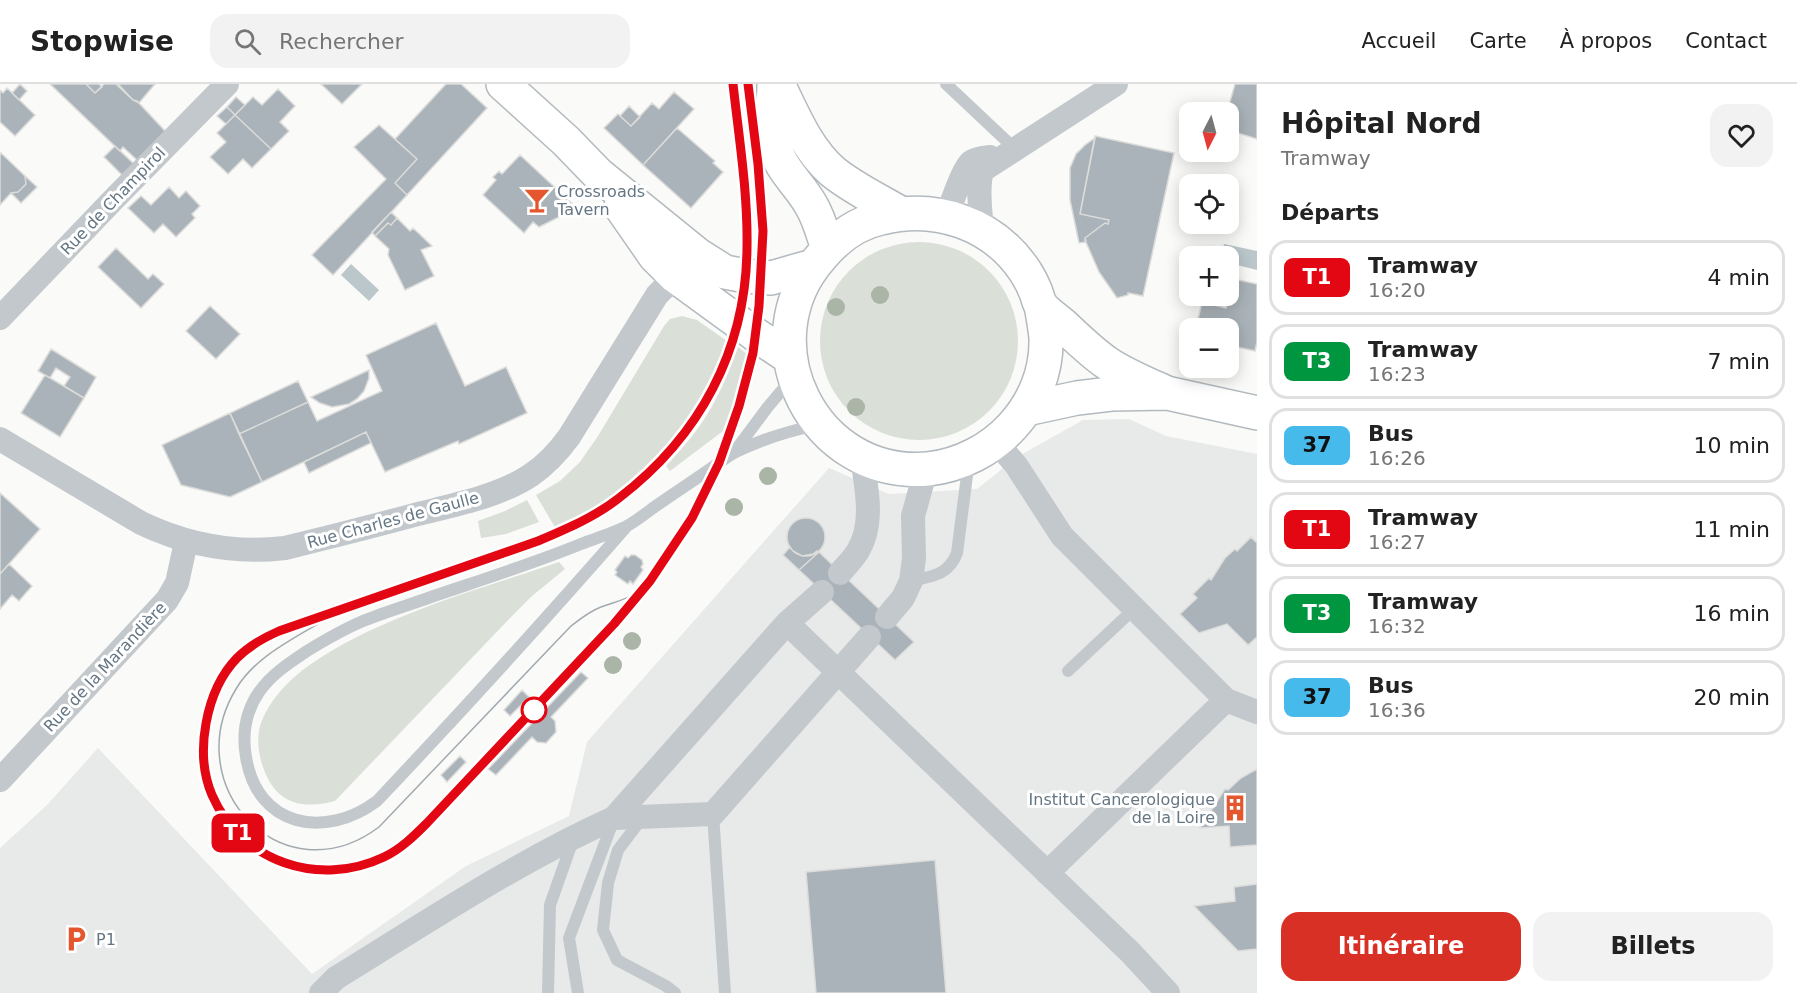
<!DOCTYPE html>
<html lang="fr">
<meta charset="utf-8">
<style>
:root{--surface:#fff;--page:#f2f2f2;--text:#222;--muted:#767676;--line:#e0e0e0;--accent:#d93025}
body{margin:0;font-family:"DejaVu Sans",sans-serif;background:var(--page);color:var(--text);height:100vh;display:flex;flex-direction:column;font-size:22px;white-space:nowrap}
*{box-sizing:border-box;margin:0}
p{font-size:20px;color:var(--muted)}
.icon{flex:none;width:33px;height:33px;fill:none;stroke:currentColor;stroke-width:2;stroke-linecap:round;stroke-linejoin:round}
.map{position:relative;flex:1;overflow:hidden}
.sheet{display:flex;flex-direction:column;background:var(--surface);width:540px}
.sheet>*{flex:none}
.badge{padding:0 12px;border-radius:9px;font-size:21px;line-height:39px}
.needle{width:39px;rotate:186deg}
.tools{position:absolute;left:1179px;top:18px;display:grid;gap:12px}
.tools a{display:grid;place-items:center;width:60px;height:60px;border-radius:12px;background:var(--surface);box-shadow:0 3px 15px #0003;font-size:30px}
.map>.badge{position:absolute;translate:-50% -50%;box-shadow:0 0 0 3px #fff}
h2{padding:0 24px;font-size:22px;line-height:54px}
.round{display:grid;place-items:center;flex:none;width:63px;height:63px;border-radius:18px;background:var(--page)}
.summary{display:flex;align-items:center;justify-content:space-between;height:102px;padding:0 24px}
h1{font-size:28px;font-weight:800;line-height:45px}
.button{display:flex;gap:12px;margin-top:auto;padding:12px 24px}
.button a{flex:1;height:69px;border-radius:18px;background:var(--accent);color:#fff;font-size:24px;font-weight:800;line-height:69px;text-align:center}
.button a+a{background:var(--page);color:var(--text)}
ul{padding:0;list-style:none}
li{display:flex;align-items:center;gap:18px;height:75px;margin:0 12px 9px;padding:0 12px;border:3px solid var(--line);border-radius:18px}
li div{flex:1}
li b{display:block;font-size:22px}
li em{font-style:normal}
li .badge{min-width:66px;font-weight:700;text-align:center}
header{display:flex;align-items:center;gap:36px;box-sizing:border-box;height:84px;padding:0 30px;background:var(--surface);border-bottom:2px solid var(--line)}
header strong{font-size:28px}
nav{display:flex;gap:33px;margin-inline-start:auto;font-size:21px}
.search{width:420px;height:54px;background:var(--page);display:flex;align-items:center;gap:15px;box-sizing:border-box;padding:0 21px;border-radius:18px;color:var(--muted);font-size:22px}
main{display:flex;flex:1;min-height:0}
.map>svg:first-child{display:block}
</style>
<header>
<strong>Stopwise</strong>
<div class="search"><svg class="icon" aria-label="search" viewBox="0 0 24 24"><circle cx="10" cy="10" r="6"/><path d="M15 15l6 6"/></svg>Rechercher</div>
<nav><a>Accueil</a><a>Carte</a><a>À propos</a><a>Contact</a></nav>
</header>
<main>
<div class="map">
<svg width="1257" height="909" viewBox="0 0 1257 909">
<rect width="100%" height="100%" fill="#fafaf8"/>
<path fill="#e8e9e9" d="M1129,335L1166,352L1257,370V909H0V764L47,721L98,664L312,890L466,782L569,732L587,658L829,384L889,410L977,405L1017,373L1083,336Z"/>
<path fill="#dadfd7" d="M820 257a99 99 0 1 1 198 0a99 99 0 1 1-198 0Z
M682,232L697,236L727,257C705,320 667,374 612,414C595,427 575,436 556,445L536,411L560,397L580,378L598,352L664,242L670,235Z
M738,263L747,270L727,344L670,387L666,382C677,370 689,357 699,343C716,319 728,291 738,263Z
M527,416L539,438L506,450L481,454L478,437L505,427Z
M559,478L565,485L532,512L511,533L335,717C301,726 275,719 263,683C259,671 257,659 259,647C264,621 290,594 311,580C383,531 478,506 559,478Z"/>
<path fill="#bbc7cb" d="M1224,160L1257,167V186L1229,179L1228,172H1221Z
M351,180L379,206L369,217L341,191Z"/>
<path fill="#aab3b9" stroke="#dcdcda" stroke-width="1.5" d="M20,0L27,7L19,16L12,9Z
M50,0H86L95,9L104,0H116L133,16L137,17L166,48L138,77L123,63L120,67Z
M86,0H99L102,3L95,9Z
M118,0H155L139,19L133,16Z
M321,0H362L342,20Z
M446,0H461L487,24L407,111L395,99L417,75L395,55Z
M1235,0H1257V55L1228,46V28H1227Z
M7,4L35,31L15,52L0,38V6L3,9Z
M278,5L295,22L280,38L289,47L271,65L235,31L253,13L262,21Z
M674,8L694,25L643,81L604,44L618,30L631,42L652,19L659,25Z
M236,13L245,21L235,31L227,23Z
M629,22L640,33L631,42L620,32Z
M227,23L235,31L226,40L217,32Z
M235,31L271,65L252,84L243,75L228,90L210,73L226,58L217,49Z
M379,41L417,75L395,99L407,111L333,191L312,171L386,95L354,63Z
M677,44L715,77L713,79L723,88L691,124L643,81Z
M1095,52L1174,69L1143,212L1128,209V211L1117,214L1099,188L1085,156V154L1105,139L1108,140L1109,136L1080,130Z
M1095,54L1080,130L1109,136L1108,140L1105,139L1085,154L1086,158L1079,159L1070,116V84L1076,70L1085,61Z
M115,62L135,81L123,92L104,73Z
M1,69L25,92L26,100L18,108L11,109L0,121V71Z
M520,71L577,124L539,143L533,138L524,149L483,111L496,96L493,93L499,87L502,90Z
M25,92L37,103L21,119L11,109L18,108L26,100Z
M169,103L179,114L186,107L200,122L192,130L195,134L176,153L163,140L154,149L128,124L141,112L151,121Z
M391,128L397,134L391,141L388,139L375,152L372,148Z
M397,134L410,147L413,144L432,162L421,166L434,192L405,206L388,171L389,165L375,152L388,139L391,141Z
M116,164L148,195L153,190L164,200L141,224L98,183Z
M1234,195L1257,200V258L1255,267L1228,261V244H1196L1202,218L1226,224Z
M210,222L240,250L216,275L186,247Z
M436,239L465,302L506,283L527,329L459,360L458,357L385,388L366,348L262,398L239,350L308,318L317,337L382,307L366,271Z
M51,265L96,293L84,314L64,302L70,293L56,284L50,294L38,287Z
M369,286V294L364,307L357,315L349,320L332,323L320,319L311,313Z
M45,291L84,314L60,353L21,329Z
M298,297L308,318L239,350L230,329Z
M230,329L262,398L230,413L181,401L162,361Z
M366,348L371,359L309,389L304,378Z
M0,409L40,445L0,490Z
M787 453a19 19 0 1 1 38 0a19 19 0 1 1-38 0Z
M1251,453L1257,459V553L1248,561L1227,540L1199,549L1180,530L1197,514L1193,510L1209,494L1211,496L1225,474L1235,465L1237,467Z
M790,463L793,467L802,472L813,470L817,467L819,468L799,486L783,471Z
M819,468L914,558L895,576L799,486Z
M631,471H635L642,476L643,480L641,483L643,486L633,500L630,497L628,500L615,491L617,488L615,486L625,472L628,474Z
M9,480L32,502L19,517L12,511L0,525V490Z
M581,588L588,594L551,633L555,637L556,648L546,659L537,658L532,653L496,691L488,685Z
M522,606L529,613L510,632L504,626Z
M460,672L466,678L447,698L441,691Z
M1257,685V761L1230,763L1229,742L1200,744L1225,705L1228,706L1241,694Z
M935,776L946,909H816L806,788Z
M1257,800V865L1238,867L1194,822L1235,817L1234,803Z"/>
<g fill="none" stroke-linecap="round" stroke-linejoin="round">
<g stroke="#b3babf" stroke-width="36">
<path id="secondary" d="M503,0L566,57L598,90L698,171L725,188L746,192L771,194L813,182
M774,0C774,19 770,42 774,61C780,85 799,100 811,121C819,134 823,150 828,165
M778,0C793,30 806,64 832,87C851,103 878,116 900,129
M621,123L655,172L675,192L756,251L789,273
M1041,221C1043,232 1045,243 1046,254C1048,322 993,378 928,385C813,395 746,258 821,173C836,155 857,139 881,134C935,120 993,139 1025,187C1028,192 1032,198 1034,204C1037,209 1038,217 1041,222C1047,229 1056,235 1063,241C1077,254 1091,268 1107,279C1125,291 1147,300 1167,309
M1026,325L1077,314L1111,310L1167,309L1257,329"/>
</g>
<path stroke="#c3c8cc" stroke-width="12" d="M946,0L1015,65
M735,367L767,324L793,293
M627,442C546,535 462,627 377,717C325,756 257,743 246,673C242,650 246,627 259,608C272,590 289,579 307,567C325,556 344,545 363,537C385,528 409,521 431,513C481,496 532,480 581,460C596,454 613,449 627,442C636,437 645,430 653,424C673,410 693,397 713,383C721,378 728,372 736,368C762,355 789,347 817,341
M911,497C932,492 948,492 957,469L969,376
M1068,587L1135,524
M713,730L725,909
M643,733L618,766L608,799L603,846L617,876L666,902L675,909
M548,909L550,821L573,756
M578,909L569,854L614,735"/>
<path stroke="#c3c8cc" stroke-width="24" d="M946,132C952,120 962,86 971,78C977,74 983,74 990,73
M982,146C981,130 976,100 983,86L1116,0
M0,234L113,116L227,0
M0,355L141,439C187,461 234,470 285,464C330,453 374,442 418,430C454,421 500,412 531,391C546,381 558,368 569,353L657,211L687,181
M996,358L1016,381L1062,452L1226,616L1257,628
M840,489C846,482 853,475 858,467C875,439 866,403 862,373
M822,508L787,539L614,734L713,730L869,553
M887,533L903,514L911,497L914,474L913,432L926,385
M787,539L1131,869L1168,909
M0,696L167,516L177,499L186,458
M1047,789L1226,616
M321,909L336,894C427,838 517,778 614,734"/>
<use href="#secondary" stroke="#fff" stroke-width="33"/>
<path stroke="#a2aab0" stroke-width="1.5" d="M733,0C740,54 748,109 747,164C746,266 700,352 619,414C595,433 566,445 538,457L279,547C263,554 249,562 237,574C206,606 194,669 212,711C241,778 319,804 384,773C401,765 414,752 427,739L614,540L650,497L692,434L719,379L739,322L753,269L759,222L763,147L757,80L747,0
M321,538C291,556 254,574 236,605C177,702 283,815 379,743L571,542C580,535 590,527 601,523C614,518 626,516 638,508"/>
</g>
<g fill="#aab4a7">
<circle cx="880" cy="211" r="9"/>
<circle cx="836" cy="223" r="9"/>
<circle cx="856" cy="323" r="9"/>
<circle cx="768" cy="392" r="9"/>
<circle cx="734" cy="423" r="9"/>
<circle cx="632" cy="557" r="9"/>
<circle cx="613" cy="581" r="9"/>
</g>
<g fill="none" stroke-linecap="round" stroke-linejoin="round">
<g stroke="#fff" stroke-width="14">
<path id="line" d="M733,0C739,54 748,109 747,164C746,266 700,352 619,414C595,433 566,445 538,457L279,547C263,554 249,562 237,574C206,606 194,669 212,711C241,778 319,804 384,773C401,765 414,752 427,739L614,540L650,497L692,434L719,379L739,322L753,269L759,222L763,147L758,80L748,0"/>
</g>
<use href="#line" stroke="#e30613" stroke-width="9"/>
</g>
<defs>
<g id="bar-bare" transform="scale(2.07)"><path d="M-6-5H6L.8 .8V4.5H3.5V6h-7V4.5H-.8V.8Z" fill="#e4572e" stroke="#fff" stroke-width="2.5" paint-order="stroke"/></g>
<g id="building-bare" transform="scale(2.07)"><path d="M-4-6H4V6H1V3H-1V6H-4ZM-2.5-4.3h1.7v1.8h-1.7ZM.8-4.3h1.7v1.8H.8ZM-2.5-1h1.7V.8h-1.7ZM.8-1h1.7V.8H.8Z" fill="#e4572e" stroke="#fff" stroke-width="2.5" paint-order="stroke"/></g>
<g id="parking-bare" transform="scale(2.07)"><path d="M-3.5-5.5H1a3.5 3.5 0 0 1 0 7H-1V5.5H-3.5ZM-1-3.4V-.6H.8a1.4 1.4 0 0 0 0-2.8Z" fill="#e4572e" stroke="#fff" stroke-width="2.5" paint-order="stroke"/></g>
</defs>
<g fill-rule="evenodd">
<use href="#bar-bare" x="537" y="116"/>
<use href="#building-bare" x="1235" y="724"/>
<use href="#parking-bare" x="76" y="855"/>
</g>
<circle fill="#fff" stroke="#e30613" stroke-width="3" cx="534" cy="626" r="12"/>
<g text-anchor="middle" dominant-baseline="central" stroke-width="6" stroke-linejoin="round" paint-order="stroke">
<g font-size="16" fill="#657683" stroke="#fff" text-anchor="start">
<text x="557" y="107">Crossroads<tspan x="557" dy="18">Tavern</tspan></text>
<text x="1215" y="715" text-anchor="end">Institut Cancerologique<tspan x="1215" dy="18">de la Loire</tspan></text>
<text x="96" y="855">P1</text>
</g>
<g font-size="16" fill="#657683" stroke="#fff">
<text transform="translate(113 117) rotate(-46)">Rue de Champirol</text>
<text transform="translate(393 436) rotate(-15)">Rue Charles de Gaulle</text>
<text transform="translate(105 583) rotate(-47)">Rue de la Marandière</text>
</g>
</g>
</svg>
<div class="tools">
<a><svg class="needle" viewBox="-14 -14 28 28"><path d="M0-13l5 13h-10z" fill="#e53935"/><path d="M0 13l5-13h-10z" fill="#767676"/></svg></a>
<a><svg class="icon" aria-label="locate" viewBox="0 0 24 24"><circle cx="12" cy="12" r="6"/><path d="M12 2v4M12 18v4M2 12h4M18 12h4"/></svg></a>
<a>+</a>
<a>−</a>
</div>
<b class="badge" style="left:238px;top:749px;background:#e30613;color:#fff">T1</b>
</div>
<section class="sheet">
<div class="summary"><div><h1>Hôpital Nord</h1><p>Tramway</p></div><a class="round"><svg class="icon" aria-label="heart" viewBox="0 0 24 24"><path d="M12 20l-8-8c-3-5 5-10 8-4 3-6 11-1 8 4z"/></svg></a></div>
<h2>Départs</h2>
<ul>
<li><span class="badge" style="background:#e30613;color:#fff">T1</span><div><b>Tramway</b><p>16:20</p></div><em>4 min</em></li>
<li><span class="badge" style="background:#009640;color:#fff">T3</span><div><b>Tramway</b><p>16:23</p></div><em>7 min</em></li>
<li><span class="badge" style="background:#47baec;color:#111">37</span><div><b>Bus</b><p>16:26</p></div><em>10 min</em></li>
<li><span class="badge" style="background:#e30613;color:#fff">T1</span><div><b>Tramway</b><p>16:27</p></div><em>11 min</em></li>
<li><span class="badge" style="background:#009640;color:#fff">T3</span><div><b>Tramway</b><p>16:32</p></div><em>16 min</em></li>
<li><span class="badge" style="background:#47baec;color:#111">37</span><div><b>Bus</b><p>16:36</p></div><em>20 min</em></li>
</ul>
<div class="button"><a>Itinéraire</a><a>Billets</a></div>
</section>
</main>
